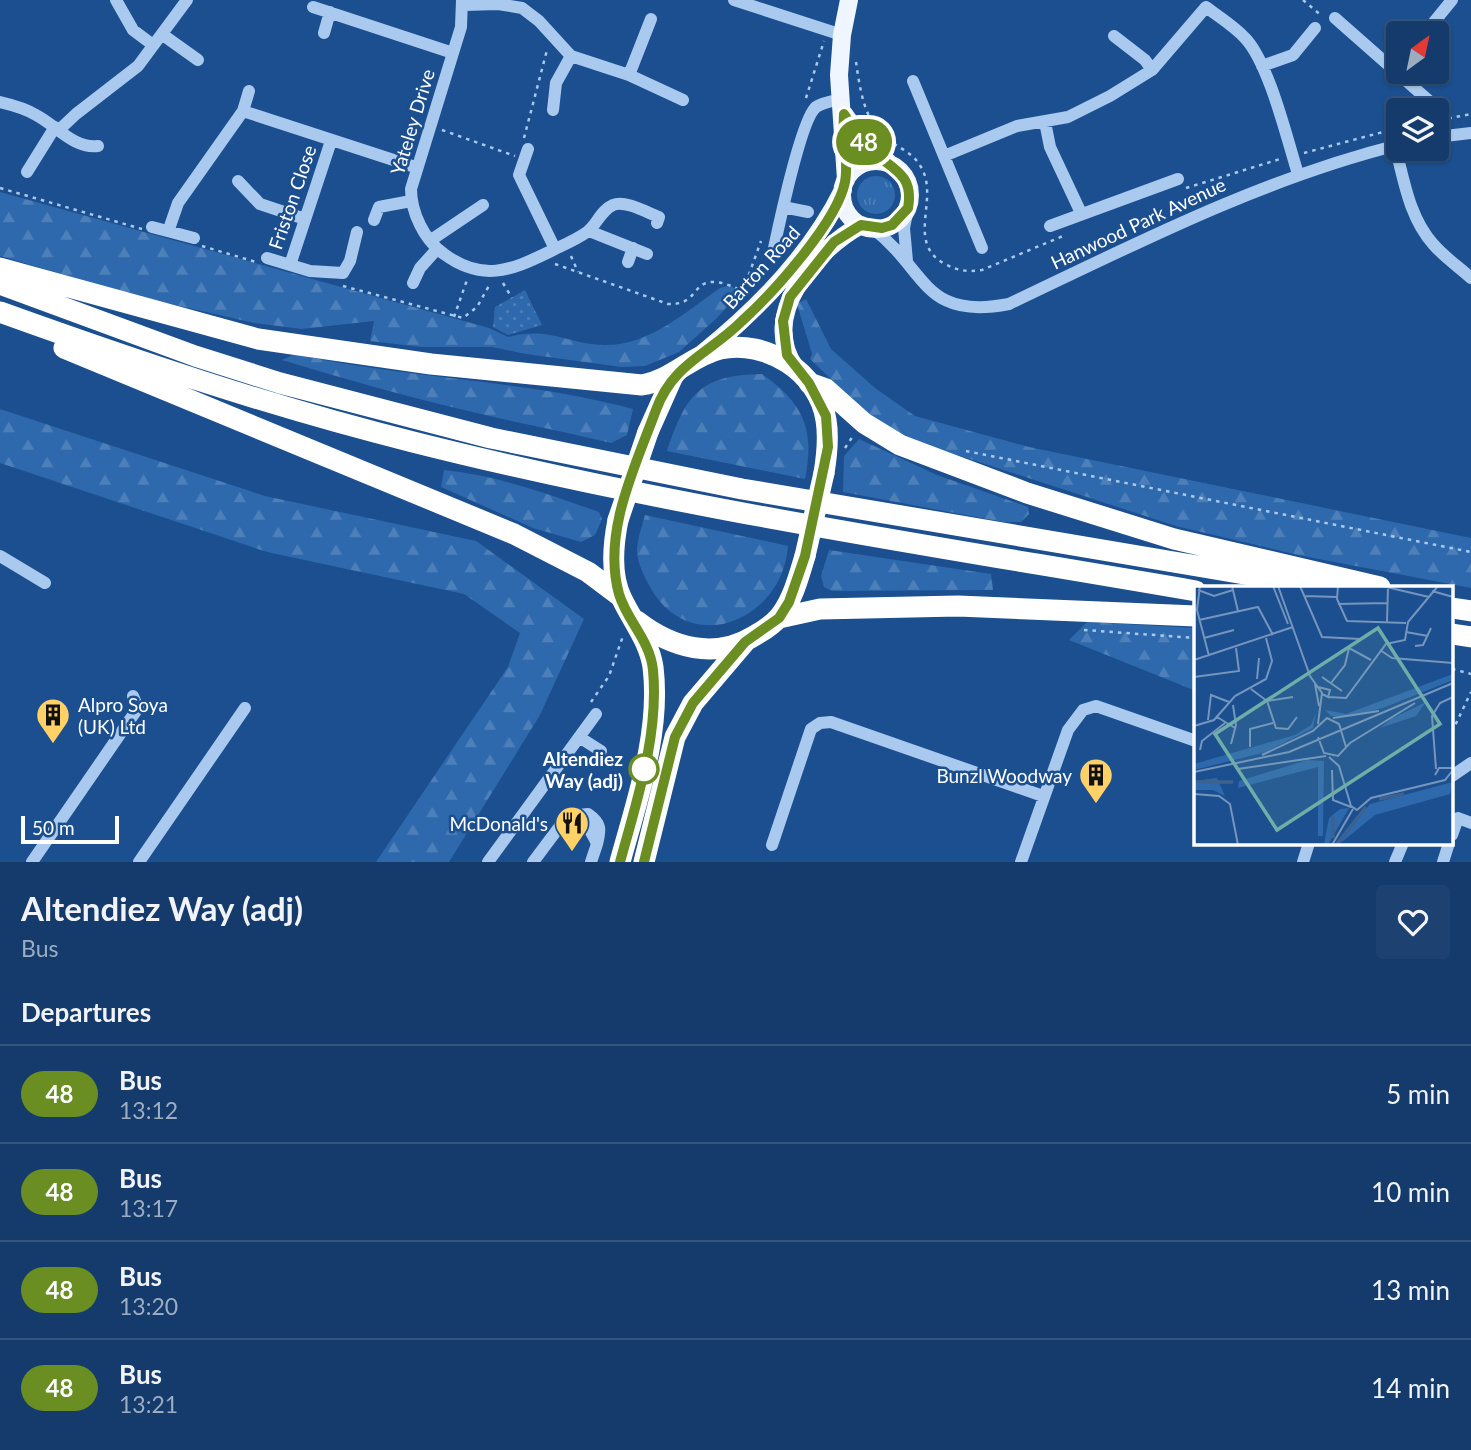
<!DOCTYPE html>
<style>
:root{--surface:#143b6b;--page:#1d4271;--text:#f1f3f6;--muted:#9dadc1;--line:#33557e}
body{margin:0;font-family:Lato,sans-serif;background:var(--page);color:var(--text);height:100vh;display:flex;flex-direction:column;font-size:26px;white-space:nowrap}
*{box-sizing:border-box;margin:0}
p{font-size:23px;color:var(--muted)}
.icon{flex:none;width:38px;height:38px;fill:none;stroke:currentColor;stroke-width:2;stroke-linecap:round;stroke-linejoin:round}
.map{position:relative;height:862px;overflow:hidden}
.details{display:flex;flex-direction:column;background:var(--surface);flex:1}
.details>*{flex:none}
.badge{padding:0 14px;border-radius:23px;font-size:24px;line-height:46px}
.needle{width:46px;rotate:33deg}
.tools{position:absolute;left:1386px;top:21px;display:grid;gap:14px}
.tools a{display:grid;place-items:center;width:63px;height:63px;border-radius:7px;background:var(--surface);box-shadow:0 2px 5px #0004,0 0 0 2px var(--line);font-size:35px}
.scale{position:absolute;left:21px;bottom:18px;width:98px;box-sizing:border-box;padding-left:7px;border:4px solid #fff;border-top:0;font-size:19px;line-height:24px;white-space:nowrap;color:#fff;-webkit-text-stroke:5px #1b4f8f;paint-order:stroke}
.map>.badge{position:absolute;translate:-50% -50%;box-shadow:0 0 0 4px #fff}
h2{padding:0 21px;font-size:26px;line-height:63px}
.round{display:grid;place-items:center;flex:none;width:74px;height:74px;border-radius:7px;background:var(--page)}
.head{display:flex;align-items:center;justify-content:space-between;height:119px;padding:0 21px}
h1{font-size:33px;font-weight:700;line-height:52px}
ul{padding:0;list-style:none}
li{display:flex;align-items:center;gap:21px;height:98px;padding:0 21px;border-top:2px solid var(--line)}
li div{flex:1}
li b{display:block;font-size:26px}
li em{font-style:normal}
li .badge{min-width:77px;font-weight:700;text-align:center}
.map>svg:first-child{display:block}
</style>
<div class="map">
<svg width="1471" height="862" viewBox="0 0 1471 862">
<defs>
<pattern id="grass-tufts" width="24" height="20" patternUnits="userSpaceOnUse" patternTransform="scale(1.75)"><rect width="24" height="20" fill="#2e69ad"/><path d="M3 7l-1-3M5 7V3M7 7l1-3M15 17l-1-3M17 17v-4M19 17l1-3" fill="none" stroke="#4d80b9"/></pattern>
<pattern id="forest-firs" width="22" height="20" patternUnits="userSpaceOnUse" patternTransform="scale(1.75)"><rect width="22" height="20" fill="#2e69ad"/><path d="M5 1l3.5 6h-7zM16 11l3.5 6h-7z" fill="#4d80b9"/></pattern>
<pattern id="park-dots" width="8" height="8" patternUnits="userSpaceOnUse" patternTransform="scale(1.75)"><rect width="8" height="8" fill="#2e69ad"/><path d="M2 2h.1M6 6h.1" fill="none" stroke="#4d80b9" stroke-width="1.8" stroke-linecap="round"/></pattern>
</defs>
<rect width="100%" height="100%" fill="#1b4f8f"/>
<path fill="url(#grass-tufts)" d="M857 195a19 19 0 1 1 38 0a19 19 0 1 1-38 0Z"/>
<path fill="url(#forest-firs)" d="M0,192L489,328L508,337C549,326 567,344 604,345C649,346 685,312 720,288L730,285L736,290L732,301L717,318L679,352L645,366L621,367L526,354L492,347H421L370,341L374,321L302,329L254,323L140,297L0,256Z
M806,299L831,349L875,388L915,416L1029,447L1471,538V588L1298,555L1176,526L914,441L864,411L810,359L812,354L797,304Z
M295,354C406,379 522,379 633,409L627,435L611,443C562,431 513,422 464,410C403,396 342,378 282,360Z
M762,374C804,404 815,429 805,479L667,451C686,395 699,375 762,374Z
M0,409L265,496L476,541L584,619L540,715L449,862H376L508,667L520,633L464,594L267,552L0,463Z
M859,439L937,475L1028,507L1029,514L1021,522H1003L843,492L844,456Z
M444,470C496,475 549,494 599,512L602,519L595,535L581,542L533,528L441,487Z
M645,515L788,546C783,620 690,659 650,587C644,576 638,564 637,552C637,540 642,526 645,515Z
M829,550L991,574L993,590L832,591L824,587L821,576Z
M1087,622L1196,628V691L1069,640Z"/>
<path fill="url(#park-dots)" d="M525,290L542,325L508,335L493,327L495,307Z"/>
<g fill="none" stroke-linecap="round" stroke-linejoin="round">
<path stroke="#a9c9ee" stroke-width="2.5" stroke-dasharray="3.5 5" stroke-linecap="butt" d="M1303,0L1322,16
M856,62C860,89 864,122 888,140C900,148 914,154 921,167C940,199 905,243 945,264C958,271 968,272 982,270L1063,236
M806,98L824,41
M1440,120L1471,114
M442,130L515,156
M524,138L547,50
M1304,153L1398,128
M0,188L142,229
M1186,188L1280,159
M202,246L256,262
M571,256L578,272
M555,264L668,304C707,306 685,264 743,291L736,304
M503,283L512,298
M343,286L463,318L477,307L490,284
M743,291L761,241
M454,317L467,280
M845,448L853,436
M966,451L1471,552
M1084,630L1196,638
M1452,669L1471,674
M591,702L609,676L623,636
M1452,732L1471,692"/>
<path stroke="#a9c9ee" stroke-width="12" d="M116,0L133,30L153,45
M462,0L461,27L411,189C411,212 424,240 444,254C482,282 510,271 549,252C561,246 576,240 587,232C597,225 600,211 613,205C625,200 646,212 659,217L657,223
M734,0L842,35
M464,5L498,4L522,8L539,21L571,56L629,75L683,100
M313,7L453,53
M1335,18L1436,107
M324,33L330,12
M1425,33L1452,0
M163,35L198,60
M1114,36L1145,60L1152,70
M1262,66L1293,55L1315,28
M629,75L651,19
M913,81L982,248
M0,102C13,105 25,108 36,115C57,126 74,149 98,146
M553,110L556,83L571,56
M243,111L249,91
M1045,122L1050,147L1081,213
M59,130L76,114L138,66L187,0
M1437,137L1471,133
M1395,146C1404,180 1409,217 1433,244C1444,257 1459,267 1471,278
M528,149L519,175L555,249
M944,156L1017,126L1068,117L1110,96L1152,70L1206,7C1219,17 1234,26 1245,38C1269,63 1287,139 1298,174
M27,172L55,127
M238,181L260,204L305,219
M783,207L808,212
M374,220L379,207L411,201
M1050,226L1178,179
M152,227L194,238
M872,228C927,269 922,321 1009,304C1135,244 1262,179 1398,145
M169,229L178,203L243,111L415,167
M589,231L647,254
M431,240L483,205
M774,248C779,225 801,119 816,107C823,102 834,101 842,99
M267,258L310,271L343,273L350,261L357,232
M907,261L904,228L908,208
M628,262L633,248
M290,265L331,141
M413,283L420,268L437,249
M0,556L45,583
M579,737L601,751
M1452,776L1471,763
M570,816L588,814C601,823 601,829 597,844
M1452,835L1458,818L1471,823
M772,845L811,729L820,723L831,722L1043,796
M32,862L138,708L133,696
M139,862L245,708
M488,862L596,714
M533,862L566,818C583,817 591,830 597,844L591,862
M1021,862L1068,730L1083,710L1096,706L1196,741
M1303,862L1309,843
M1395,862L1403,843
M1443,862L1449,843"/>
<path stroke="#f0f6ff" stroke-width="18" d="M844,114L865,144L888,162
M842 195a34 34 0 1 1 68 0a34 34 0 1 1-68 0Z
M846,180L839,75L842,35L849,0
M703,353C759,308 811,255 843,190
M795,367C759,315 815,250 861,225"/>
<path stroke="#fff" stroke-width="21" d="M0,268L258,339L431,364L642,385C672,380 691,356 720,349C766,339 819,372 826,420C829,438 827,455 824,473
M0,284L195,356L280,383L491,438L742,489L1322,587
M0,312C136,361 273,407 413,442C670,507 935,546 1196,591
M64,348L514,534L588,572L620,596
M809,383L826,389L864,423L900,445L1027,493L1174,539L1380,587
M648,432L673,376
M618,520C613,545 610,576 622,599C633,622 649,641 653,667C661,732 637,800 620,862
M1452,608L1471,611
M779,618L820,609L958,606L1196,616
M637,621C672,648 715,660 754,636C763,631 773,625 780,616C793,599 799,576 805,556
M1452,634L1471,637
M644,862L675,737L693,703L745,642"/>
<path stroke="#fff" stroke-width="21" d="M618,520L648,432
M805,556L824,473"/>
</g>
<g fill="none" stroke-linecap="round" stroke-linejoin="round">
<g stroke="#fff" stroke-width="16">
<path id="line" d="M620,862C637,800 659,735 653,670C650,640 627,621 619,594C602,533 635,467 656,410C673,363 709,354 742,321C773,293 837,222 845,182C849,161 842,136 844,114C852,127 861,142 874,153C895,170 914,176 908,208L892,225L882,228L861,225L834,242L790,297L783,321L787,355L809,383L826,416L828,447L805,556L789,602L779,618L745,642L693,703L675,737L644,862"/>
</g>
<use href="#line" stroke="#6b8e23" stroke-width="10"/>
</g>
<defs>
<g id="building-pin" transform="scale(1.75)"><path d="M0 17L-7.5 6A9.5 9.5 0 1 1 7.5 6Z" fill="#ffd166" stroke="#1b4f8f"/><path d="M-4-6H4V6H1V3H-1V6H-4ZM-2.5-4.3h1.7v1.8h-1.7ZM.8-4.3h1.7v1.8H.8ZM-2.5-1h1.7V.8h-1.7ZM.8-1h1.7V.8H.8Z" fill="#111"/></g>
<g id="restaurant-pin" transform="scale(1.75)"><path d="M0 17L-7.5 6A9.5 9.5 0 1 1 7.5 6Z" fill="#ffd166" stroke="#1b4f8f"/><path d="M-5-6h1v4h1v-4h1v4h1v-4h1v5L-1.5 .5V6h-2V.5L-5-1ZM5-6V6H3V1.5H1.5Q1.5-4 5-6Z" fill="#111"/></g>
</defs>
<g fill-rule="evenodd">
<use href="#building-pin" x="53" y="715"/>
<use href="#building-pin" x="1096" y="775"/>
<use href="#restaurant-pin" x="572" y="823"/>
</g>
<circle fill="#fff" stroke="#6b8e23" stroke-width="3.5" cx="644" cy="769" r="14"/>
<g text-anchor="middle" dominant-baseline="central" stroke-width="5" stroke-linejoin="round" paint-order="stroke">
<g font-size="19" fill="#fff" stroke="#1b4f8f">
<text transform="translate(412 122) rotate(-73)">Yateley Drive</text>
<text transform="translate(292 197) rotate(-71)">Friston Close</text>
<text transform="translate(1138 223) rotate(-25)">Hanwood Park Avenue</text>
<text transform="translate(761 267) rotate(-48)">Barton Road</text>
</g>
<g font-size="19" fill="#fff" stroke="#1b4f8f" text-anchor="end">
<text x="78" y="704" text-anchor="start">Alpro Soya<tspan x="78" dy="22">(UK) Ltd</tspan></text>
<text x="1072" y="775">Bunzl Woodway</text>
<text x="548" y="823">McDonald's</text>
</g>
<g font-size="19" font-weight="bold" fill="#fff" stroke="#1b4f8f" text-anchor="end">
<text x="623" y="758">Altendiez<tspan x="623" dy="22">Way (adj)</tspan></text>
</g>
</g>
<g transform="translate(1194 586)">
<rect width="259" height="259" fill="#1b4f8f"/>
<path d="M23,192L31,210L19,204H0V195Z" fill="#2e69ad"/>
<path d="M259,88V94L189,122L154,131L137,130L131,124L152,128ZM232,116L222,130L186,142L197,133ZM122,127L119,142L72,166L0,184V178L101,149L117,139ZM113,174L130,175L129,250H124V181L44,202L45,195ZM259,196L256,208L181,229L144,259L176,218ZM155,222L134,259L130,258L135,232L146,223Z" fill="#2e69ad"/>
<path fill="none" stroke="#3c6290" stroke-width="3.5" d="M0,196H39M185,213L210,208M139,252V230M142,259L172,221"/>
<path fill="none" stroke="#7695bc" stroke-width="2" d="M6,0L3,24L15,70M38,0L44,25M79,0L94,38M84,0L116,90L128,107L124,138M106,0L128,51L166,53M144,0L143,13L153,35M188,0L235,11M4,4L20,10L39,4M238,5L259,11M110,10L143,11M144,18L193,17M5,34L64,21L79,49M153,35L212,37M193,36L194,1M212,46L234,50M10,52L40,44M221,60L229,59L237,42M186,64L198,72L259,77M0,74L99,41M0,91L45,85L42,62M128,91L148,105M63,93L65,72M137,97L151,79L155,62L177,74M121,98L125,120M124,101L136,104L134,111L128,108M57,103L73,115L82,142L94,143L103,131M134,111L152,112L192,58L211,54L214,36L244,0M73,115L99,111M23,131L41,142M139,132L185,125M14,134L17,109L35,116M0,140L20,134L41,110L72,93L78,75L72,52M124,151L130,167L144,170L156,157L221,117M37,158L42,139L39,119M56,161V143L79,137M6,164L8,155L31,137M68,169L119,145L133,132L145,138L152,161M135,171L145,180L157,220L163,224L177,212L251,194L259,184M44,183L132,170M242,183L238,130L246,117L259,111M138,184L139,214L157,221M0,186L95,166L259,97M241,189L245,182H259M0,208L25,210L36,218L44,259M138,259L159,223"/>
<path fill="#6fada8" fill-opacity="0.15" stroke="#6fada8" stroke-width="3.5" d="M184,42L246,138L83,244L21,148Z"/>
<rect width="259" height="259" fill="none" stroke="#fff" stroke-width="3.5"/>
</g>
</svg>
<div class="tools">
<a><svg class="needle" viewBox="-14 -14 28 28"><path d="M0-13l5 13h-10z" fill="#e53935"/><path d="M0 13l5-13h-10z" fill="#9dadc1"/></svg></a>
<a><svg class="icon" aria-label="layers" viewBox="0 0 24 24"><path d="M12 4l9 5-9 5-9-5zM3 14l9 5 9-5"/></svg></a>
</div>
<div class="scale">50 m</div>
<b class="badge" style="left:864px;top:142px;background:#6b8e23;color:#fff">48</b>
</div>
<section class="details">
<div class="head"><div><h1>Altendiez Way (adj)</h1><p>Bus</p></div><a class="round"><svg class="icon" aria-label="heart" viewBox="0 0 24 24"><path d="M12 20l-8-8c-3-5 5-10 8-4 3-6 11-1 8 4z"/></svg></a></div>
<h2>Departures</h2>
<ul>
<li><span class="badge" style="background:#6b8e23;color:#fff">48</span><div><b>Bus</b><p>13:12</p></div><em>5 min</em></li>
<li><span class="badge" style="background:#6b8e23;color:#fff">48</span><div><b>Bus</b><p>13:17</p></div><em>10 min</em></li>
<li><span class="badge" style="background:#6b8e23;color:#fff">48</span><div><b>Bus</b><p>13:20</p></div><em>13 min</em></li>
<li><span class="badge" style="background:#6b8e23;color:#fff">48</span><div><b>Bus</b><p>13:21</p></div><em>14 min</em></li>
</ul>
</section>
